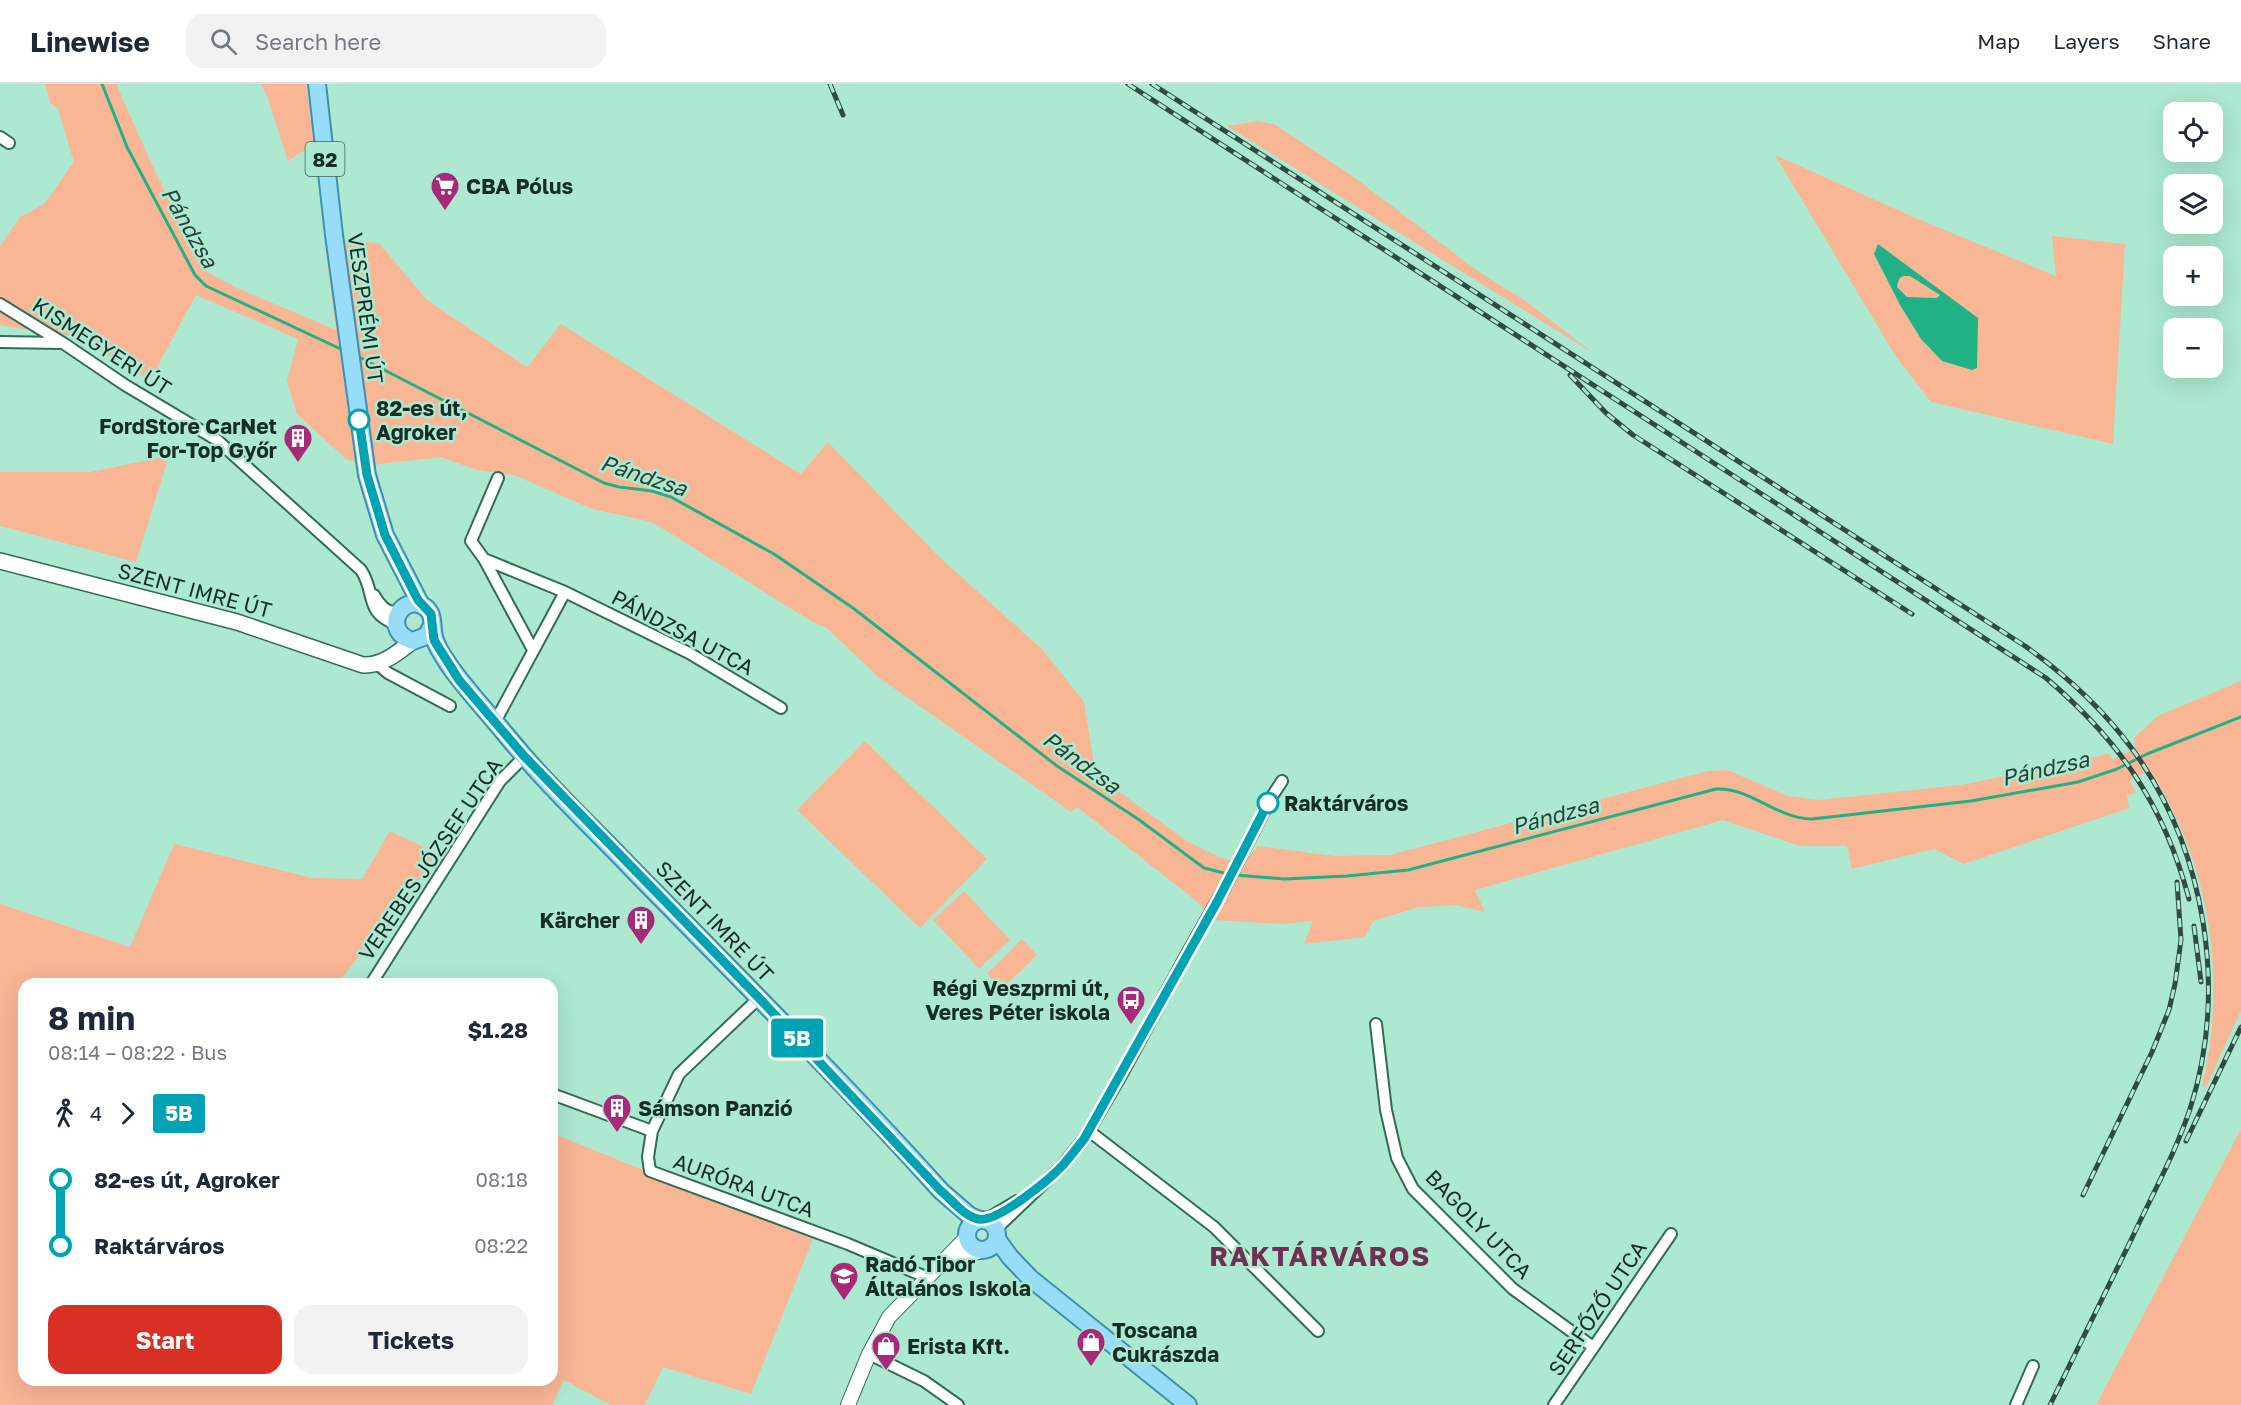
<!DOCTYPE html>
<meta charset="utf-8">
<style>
:root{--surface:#fff;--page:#f2f2f3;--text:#1f2937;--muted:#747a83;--line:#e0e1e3;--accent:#d93025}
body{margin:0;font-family:"Golos Text",sans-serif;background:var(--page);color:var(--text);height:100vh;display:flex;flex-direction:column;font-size:22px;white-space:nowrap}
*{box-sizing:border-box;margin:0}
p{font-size:20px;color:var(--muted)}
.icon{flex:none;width:33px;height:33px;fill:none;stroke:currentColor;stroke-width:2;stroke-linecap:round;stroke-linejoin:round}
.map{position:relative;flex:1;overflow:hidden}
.drawer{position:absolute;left:18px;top:894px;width:540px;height:408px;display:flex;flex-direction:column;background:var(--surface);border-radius:18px;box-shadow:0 6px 24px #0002}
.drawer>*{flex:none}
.badge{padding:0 12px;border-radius:4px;font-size:21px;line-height:39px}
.controls{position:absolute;left:2163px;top:18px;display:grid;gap:12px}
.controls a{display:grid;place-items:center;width:60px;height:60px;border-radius:12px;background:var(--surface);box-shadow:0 6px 24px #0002;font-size:30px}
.map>.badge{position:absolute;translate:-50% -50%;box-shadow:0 0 0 3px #fff}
.legs{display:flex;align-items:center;gap:9px;height:66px;padding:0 30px;font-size:20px}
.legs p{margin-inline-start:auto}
.overview{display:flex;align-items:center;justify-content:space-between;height:102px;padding:0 30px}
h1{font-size:33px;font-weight:700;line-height:45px}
.button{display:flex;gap:12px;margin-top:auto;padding:12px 30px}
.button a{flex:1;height:69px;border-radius:18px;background:var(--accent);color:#fff;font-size:24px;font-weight:700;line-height:69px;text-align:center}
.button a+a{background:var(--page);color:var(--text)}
ul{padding:0 30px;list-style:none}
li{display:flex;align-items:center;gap:21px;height:66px;font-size:22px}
li i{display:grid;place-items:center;width:9px;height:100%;margin:0 8px;background:currentColor}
li i::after{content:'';width:15px;height:15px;margin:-8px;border:4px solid;border-radius:50%;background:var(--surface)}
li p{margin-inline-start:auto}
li:first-child i{background:linear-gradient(#0000 50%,currentColor 0)}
li:last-child i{background:linear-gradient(currentColor 50%,#0000 0)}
header{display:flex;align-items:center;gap:36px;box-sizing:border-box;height:84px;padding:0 30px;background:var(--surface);border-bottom:2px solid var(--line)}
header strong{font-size:28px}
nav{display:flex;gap:33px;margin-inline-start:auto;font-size:21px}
.search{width:420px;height:54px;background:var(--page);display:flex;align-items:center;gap:15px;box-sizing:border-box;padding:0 21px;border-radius:18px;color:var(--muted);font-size:22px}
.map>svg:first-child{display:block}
</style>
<header>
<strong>Linewise</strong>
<div class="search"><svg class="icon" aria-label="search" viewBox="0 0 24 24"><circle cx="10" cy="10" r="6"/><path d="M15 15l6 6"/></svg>Search here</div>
<nav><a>Map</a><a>Layers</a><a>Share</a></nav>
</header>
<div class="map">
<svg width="2241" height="1321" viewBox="0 0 2241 1321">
<rect width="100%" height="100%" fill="#ace9d0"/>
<path fill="#f9b695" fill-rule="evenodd" d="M45,0H116L155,87L204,186L237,204L336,246L325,159L342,156L379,159L427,216L527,283L561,240L801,390L828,358L937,471L1043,566L1084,618L1096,691L1190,759L1219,773L1243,780L1258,762L1334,772L1390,771L1708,687L1727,686L1788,712L1819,716L1961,701L2100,672L2108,669L2112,675L2135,665L2134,654L2158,632L2241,597V927L2206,1003L2202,1002C2228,895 2210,779 2150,686L2130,696L2136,709L2127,711L2129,724L1964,780L1934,765L1852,785L1847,762H1800L1723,736L1475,806L1485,828L1456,821L1419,823L1373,837L1365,853L1304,860L1313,837L1281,840L1215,836L1200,820L1077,723L1071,728L878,593L827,544L814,539L652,438L592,425L514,391L477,386L441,373L372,381L347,376L297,330L287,297L298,255L196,211L150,296L75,253L0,241V162L20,133L44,120L74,78L58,25L50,19Z
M261,0H306L314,60L288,77L267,12Z
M1257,37L1274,40L1351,91L1479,188L1523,215L1593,269L1227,42Z
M1775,71L1918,135L2056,192L2052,152L2125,160L2113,360L1931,318L1895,271ZM1874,170L1978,234L1921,255L1900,221Z
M1903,192H1910L1940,211L1938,214L1907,213L1897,203L1899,195Z
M169,372L136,478L0,442V388H90Z
M865,657L987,775L920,844L797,726Z
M390,747L436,769L421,794L337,900H24V1296H552V1049L813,1155L751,1310L663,1283L645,1321H611L564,1296L552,1321H0V820L130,863L174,760L313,794L362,795Z
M964,807L1010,856L979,885L933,836Z
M1022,855L1037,871L1002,905L987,890Z
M2241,1045V1321H2096Z"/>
<path fill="#21b187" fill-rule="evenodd" d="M1878,160L1978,234L1977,284L1972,286L1942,277L1921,255L1900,221L1874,170ZM1903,192H1910L1940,211L1937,214L1907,213L1897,203L1899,195Z"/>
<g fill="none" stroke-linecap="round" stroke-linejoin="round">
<path stroke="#21b187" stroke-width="3" d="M102,0L127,63L195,191L206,202L345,267
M357,272L604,399L619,403L652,407L671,413L774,470L853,524L1057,682L1138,735L1204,784L1228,790
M1235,791L1284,795L1347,792L1408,786L1716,705C1750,703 1775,734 1812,735L1971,717L2078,698L2117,685L2147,670L2241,633"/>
<g stroke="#316c56" stroke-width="14">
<path id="minor" d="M0,53L9,59
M0,220L63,259L125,301L217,356L361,486C376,508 364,529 396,540
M0,258L63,259
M498,394L471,457L484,475L533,566
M484,475L565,508L689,569L781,624
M374,511C379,520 387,531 399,528
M376,579L388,589L450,622
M495,638L565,508
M371,900L500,697L524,673
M1376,940L1386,1026L1397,1074L1413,1105L1513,1205L1593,1263
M552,1010L652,1047L648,1073L650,1087L848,1160L928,1194
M652,1047L679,990L759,914
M1089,1047L1214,1143L1318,1247
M985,1136L1017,1117
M996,1145L1062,1082L1084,1055L1122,990L1184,875L1225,803L1271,714L1282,697
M869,1270L924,1297L958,1321
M1554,1321L1671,1150
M2016,1321L2033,1282"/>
</g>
<g stroke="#316c56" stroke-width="16">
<path id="tertiary" d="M947,1181L961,1174L983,1166
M848,1321L869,1270L889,1233L967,1153"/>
</g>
<g stroke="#316c56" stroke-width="18">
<path id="secondary" d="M0,477L237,538L363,581C383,582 398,568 413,557"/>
</g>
<g stroke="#3e91ab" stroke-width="20">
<path id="primary" d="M317,0L334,151L367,391L385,451L421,521
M432,542L426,552L413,557C383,549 398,512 421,521C437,527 430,544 435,556C438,566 445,575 451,584C461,598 473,612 485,626C498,641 510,656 523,671C558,712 599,750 636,789C739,894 843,998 941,1107L970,1132L980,1136
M967 1151a15 15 0 1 1 30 0a15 15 0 1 1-30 0Z
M997,1155L1010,1173L1030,1194L1188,1321"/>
</g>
<use href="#minor" stroke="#fff" stroke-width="10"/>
<use href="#tertiary" stroke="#fff" stroke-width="14"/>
<use href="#secondary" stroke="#fff" stroke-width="15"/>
<use href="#primary" stroke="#98ddf8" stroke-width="16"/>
<g stroke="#2e4c41" stroke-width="5">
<path id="rail" d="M830,0L843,31
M1128,0L2046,594C2120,657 2164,721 2189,815
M1152,0L2025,562C2066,591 2103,625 2133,666C2206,767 2228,906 2190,1025C2175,1070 2152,1111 2132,1154C2105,1209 2078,1265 2050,1321
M1570,291L1606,329L1633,351L1912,530
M2194,842L2201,898
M2186,1057L2241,943
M2083,1111L2152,968L2169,926L2175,900L2181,856L2177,798"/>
</g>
<use href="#rail" stroke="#ace9d0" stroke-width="3" stroke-dasharray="9" stroke-linecap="butt"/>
</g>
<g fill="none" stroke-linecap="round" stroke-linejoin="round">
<g stroke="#fff" stroke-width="14">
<path id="line-1" d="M359,336L367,391L385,451L418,516L431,530L434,556L459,596L524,672L759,914L941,1107C952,1116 964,1132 978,1135C996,1140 1050,1095 1063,1081C1070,1073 1077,1064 1084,1055L1217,818L1268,719"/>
</g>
<use href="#line-1" stroke="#00a3b4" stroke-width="9"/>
</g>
<defs>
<g id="supermarket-pin" transform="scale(1.5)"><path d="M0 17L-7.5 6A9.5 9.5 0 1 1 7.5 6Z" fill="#a92979" stroke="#ace9d0"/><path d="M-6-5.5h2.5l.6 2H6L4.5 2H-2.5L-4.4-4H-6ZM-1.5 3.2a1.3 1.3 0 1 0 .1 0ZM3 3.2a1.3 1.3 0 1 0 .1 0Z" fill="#fff"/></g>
<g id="building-pin" transform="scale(1.5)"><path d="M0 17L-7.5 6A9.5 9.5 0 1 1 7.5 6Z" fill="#a92979" stroke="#ace9d0"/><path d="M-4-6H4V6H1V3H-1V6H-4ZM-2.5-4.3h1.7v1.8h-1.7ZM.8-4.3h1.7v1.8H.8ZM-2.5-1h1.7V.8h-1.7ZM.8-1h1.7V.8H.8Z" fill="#fff"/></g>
<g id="bus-pin" transform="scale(1.5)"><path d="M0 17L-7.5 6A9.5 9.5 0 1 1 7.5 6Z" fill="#a92979" stroke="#ace9d0"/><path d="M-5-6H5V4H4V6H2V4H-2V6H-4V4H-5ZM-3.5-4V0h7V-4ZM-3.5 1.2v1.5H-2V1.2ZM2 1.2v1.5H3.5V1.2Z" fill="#fff"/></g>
<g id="school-pin" transform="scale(1.5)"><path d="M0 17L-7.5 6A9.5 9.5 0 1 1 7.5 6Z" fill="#a92979" stroke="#ace9d0"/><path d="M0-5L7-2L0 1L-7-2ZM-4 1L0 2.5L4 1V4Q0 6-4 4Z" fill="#fff"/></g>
<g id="shop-pin" transform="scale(1.5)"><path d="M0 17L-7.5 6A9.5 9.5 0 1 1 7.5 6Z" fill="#a92979" stroke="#ace9d0"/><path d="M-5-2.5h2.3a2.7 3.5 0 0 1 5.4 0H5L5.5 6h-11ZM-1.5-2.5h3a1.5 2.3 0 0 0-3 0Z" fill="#fff"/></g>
</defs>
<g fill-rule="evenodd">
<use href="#supermarket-pin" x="445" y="102"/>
<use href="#building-pin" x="298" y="354"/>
<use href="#building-pin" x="641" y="836"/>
<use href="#bus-pin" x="1131" y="916"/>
<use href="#building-pin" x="617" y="1024"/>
<use href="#school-pin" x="844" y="1192"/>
<use href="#shop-pin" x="1091" y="1258"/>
<use href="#shop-pin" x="886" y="1262"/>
</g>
<g fill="#fff" stroke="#00a3b4" stroke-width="3">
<circle cx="359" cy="336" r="10"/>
<circle cx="1268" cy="719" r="10"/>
</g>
<g text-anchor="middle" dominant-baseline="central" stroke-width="5" stroke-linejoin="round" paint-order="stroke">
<rect fill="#ace9d0" stroke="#436658" stroke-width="1.5" x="305.5" y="58" width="39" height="34" rx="4.5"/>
<g font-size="20" font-weight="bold" fill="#162e25">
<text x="325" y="75">82</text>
</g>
<g font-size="21" font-weight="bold" fill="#162e25" stroke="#ace9d0" text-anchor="start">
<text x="466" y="102">CBA Pólus</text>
<text x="277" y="342" text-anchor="end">FordStore CarNet<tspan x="277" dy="24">For-Top Győr</tspan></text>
<text x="620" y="836" text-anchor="end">Kärcher</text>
<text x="1110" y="904" text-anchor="end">Régi Veszprmi út,<tspan x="1110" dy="24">Veres Péter iskola</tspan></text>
<text x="638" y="1024">Sámson Panzió</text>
<text x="865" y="1180">Radó Tibor<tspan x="865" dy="24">Általános Iskola</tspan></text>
<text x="1112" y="1246">Toscana<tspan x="1112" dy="24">Cukrászda</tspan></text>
<text x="907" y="1262">Erista Kft.</text>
</g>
<g font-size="21" fill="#162e25" stroke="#ace9d0">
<text transform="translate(366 224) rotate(82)">VESZPRÉMI ÚT</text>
<text transform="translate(102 262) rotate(33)">KISMEGYERI ÚT</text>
<text transform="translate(195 506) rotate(15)">SZENT IMRE ÚT</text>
<text transform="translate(683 548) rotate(28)">PÁNDZSA UTCA</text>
<text transform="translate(430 775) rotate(-56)">VEREBES JÓZSEF UTCA</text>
<text transform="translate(715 837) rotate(46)">SZENT IMRE ÚT</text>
<text transform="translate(744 1101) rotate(20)">AURÓRA UTCA</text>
<text transform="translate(1479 1140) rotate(46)">BAGOLY UTCA</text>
<text transform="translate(1597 1224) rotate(-56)">SERFŐZŐ UTCA</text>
</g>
<g font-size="21" font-weight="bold" fill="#162e25" stroke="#ace9d0" text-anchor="start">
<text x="376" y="324">82-es út,<tspan x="376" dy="24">Agroker</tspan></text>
<text x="1284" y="719">Raktárváros</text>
</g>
<g font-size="22" font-style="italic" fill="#264237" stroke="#ace9d0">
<text transform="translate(190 143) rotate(60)">Pándzsa</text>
<text transform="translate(644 391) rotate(18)">Pándzsa</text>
<text transform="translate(1082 678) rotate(36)">Pándzsa</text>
<text transform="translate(2045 684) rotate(-13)">Pándzsa</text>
<text transform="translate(1555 731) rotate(-15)">Pándzsa</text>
</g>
<g font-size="27" font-weight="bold" letter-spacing="1.5" fill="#6f3054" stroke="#ace9d0">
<text x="1320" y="1172">RAKTÁRVÁROS</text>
</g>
</g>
</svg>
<div class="controls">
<a><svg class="icon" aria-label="locate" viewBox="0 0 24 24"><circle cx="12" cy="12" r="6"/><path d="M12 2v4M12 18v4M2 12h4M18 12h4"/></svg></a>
<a><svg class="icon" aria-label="layers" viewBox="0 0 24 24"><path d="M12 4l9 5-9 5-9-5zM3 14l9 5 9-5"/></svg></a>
<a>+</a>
<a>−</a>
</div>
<b class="badge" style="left:797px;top:954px;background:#00a3b4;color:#fff">5B</b>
<section class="drawer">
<div class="overview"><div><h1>8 min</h1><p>08:14 – 08:22 · Bus</p></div><b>$1.28</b></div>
<div class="legs"><svg class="icon" aria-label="walk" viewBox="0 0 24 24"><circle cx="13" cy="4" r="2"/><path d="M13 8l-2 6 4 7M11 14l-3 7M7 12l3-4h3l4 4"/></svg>4<svg class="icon" aria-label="forward" viewBox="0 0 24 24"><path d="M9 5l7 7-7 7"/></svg><b class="badge" style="background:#00a3b4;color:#fff">5B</b></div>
<ul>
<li><i style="color:#00a3b4"></i><b>82-es út, Agroker</b><p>08:18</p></li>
<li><i style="color:#00a3b4"></i><b>Raktárváros</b><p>08:22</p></li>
</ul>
<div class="button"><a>Start</a><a>Tickets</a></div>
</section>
</div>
